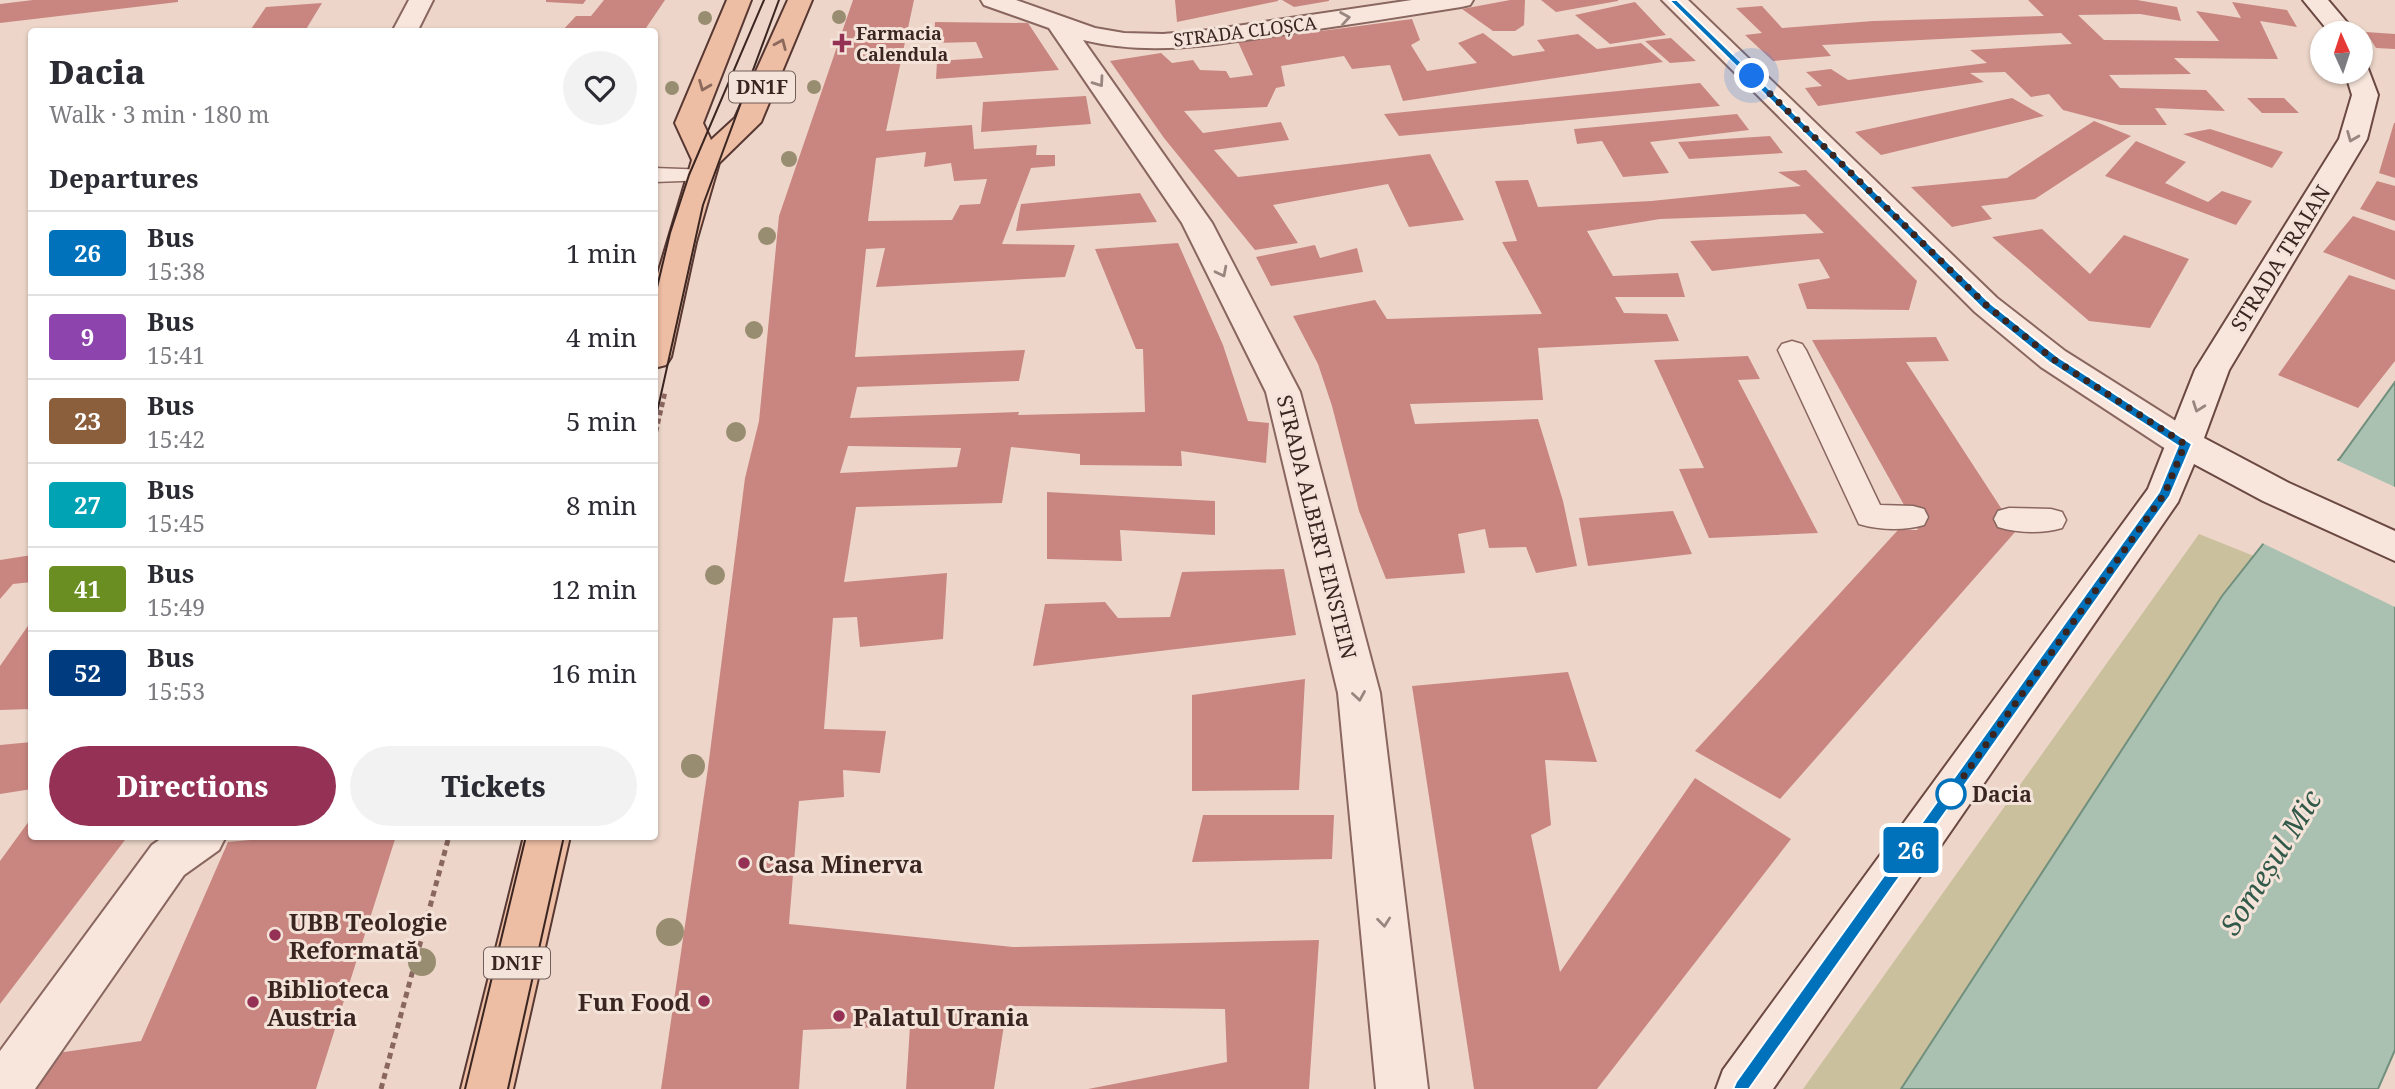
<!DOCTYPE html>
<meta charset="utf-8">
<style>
:root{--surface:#fff;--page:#f2f2f3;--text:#2b2b33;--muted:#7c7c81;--line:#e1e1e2;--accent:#953154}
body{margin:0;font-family:"Noto Serif",serif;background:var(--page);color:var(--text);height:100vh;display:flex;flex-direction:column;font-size:26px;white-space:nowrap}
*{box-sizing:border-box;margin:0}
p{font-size:23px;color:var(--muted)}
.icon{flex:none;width:38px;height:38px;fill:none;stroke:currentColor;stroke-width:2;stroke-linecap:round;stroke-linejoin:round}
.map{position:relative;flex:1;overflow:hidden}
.panel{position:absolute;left:28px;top:28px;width:630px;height:812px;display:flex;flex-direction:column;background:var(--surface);border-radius:7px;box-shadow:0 2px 5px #0004}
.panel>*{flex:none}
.badge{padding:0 14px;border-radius:5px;font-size:24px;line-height:46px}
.needle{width:46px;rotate:357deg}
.controls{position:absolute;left:2310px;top:21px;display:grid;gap:14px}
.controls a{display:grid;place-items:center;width:63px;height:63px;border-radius:50%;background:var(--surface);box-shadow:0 2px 5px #0004;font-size:35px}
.you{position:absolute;width:35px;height:35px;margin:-18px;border:5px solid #fff;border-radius:50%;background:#1a73e8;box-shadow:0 0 0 10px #1a73e833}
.map>.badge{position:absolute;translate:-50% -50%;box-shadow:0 0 0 4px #fff}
h2{padding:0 21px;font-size:26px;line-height:63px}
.round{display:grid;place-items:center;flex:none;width:74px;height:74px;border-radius:37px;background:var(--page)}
.summary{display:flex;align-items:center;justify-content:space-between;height:119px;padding:0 21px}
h1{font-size:33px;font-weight:800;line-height:52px}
.button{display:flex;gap:14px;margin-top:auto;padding:14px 21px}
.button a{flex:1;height:80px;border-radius:42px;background:var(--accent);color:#fff;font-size:28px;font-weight:800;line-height:80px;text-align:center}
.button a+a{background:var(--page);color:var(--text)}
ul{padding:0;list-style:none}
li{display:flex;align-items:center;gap:21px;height:84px;padding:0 21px;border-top:2px solid var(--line)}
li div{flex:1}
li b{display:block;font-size:26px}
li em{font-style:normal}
li .badge{min-width:77px;font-weight:700;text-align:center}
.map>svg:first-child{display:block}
</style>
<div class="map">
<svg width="2395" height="1089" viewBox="0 0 2395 1089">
<rect width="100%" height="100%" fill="#edd6c9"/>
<path fill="#cbc09d" d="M2199,534L2254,556L2222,596L1901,1089H1803Z"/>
<path fill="#aac1b2" stroke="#70907d" stroke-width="2" d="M2395,382V1050L2378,1089H1901L2222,596L2275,529L2340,458Z"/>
<path fill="#edd6c9" d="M2334,459L2395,487V607L2260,542Z"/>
<path fill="#c98681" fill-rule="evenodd" d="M33,0H178V2L0,23V4Z
M546,0H586L583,4L546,2Z
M604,0H665L644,31L561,32L576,16H591Z
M853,0H914L886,131L972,125L974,149L1037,145L1036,155H1055V166L1031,168L1002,244L1075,245L1065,277L876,287L885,248L866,249L855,357L1025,350L1019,381L857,387L850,418L1019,412L1018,415L1145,412L1143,349H1136L1095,249L1178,243L1223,345L1248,421L1269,423L1266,463L1181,451L1182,466L1080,465V454L1011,447L1002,503L856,507L844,582L947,573L943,639L860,647L857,617L833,618L824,729L886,731L880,773L843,770L844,797L799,801L789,924L1013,947L1319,940L1309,1089H1088L1227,1062L1225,1009L1007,1006L994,1089H906L910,1026L803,1030L799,1089H661L708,768L745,478L759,421L779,216ZM926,152L924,167L951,163L954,181L987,179L980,204L960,205L952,220L868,221L876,158ZM848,446L961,448L957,467L840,473Z
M1175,0H1278V1L1177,22Z
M1282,0H1329V1L1294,7Z
M1510,0H1525L1524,25L1515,31H1493L1462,9Z
M1541,0H1618V1L1556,12Z
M2028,0H2137L2177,7L2181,21L2140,14L2078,15L2104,40L2219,41L2196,11L2241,18L2232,2L2287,10L2297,27L2260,21L2278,59L2174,58L2191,74L2109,75L2120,88L2206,90L2225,111L2155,108L2167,125H2120L2063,110L2049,94L2031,97L2005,72L1970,73L1984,82L1818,106L1805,88L1822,86L1806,72L1831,69L1848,80L1987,63L1970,50L2072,44L2061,33L1822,45L1831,56L1773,61L1745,35L1762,33L1736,8L1762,6L1782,28L1873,21L2044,16Z
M1635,2L1666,35L1610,44L1575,15Z
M322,3L305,31L249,32L266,7Z
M1412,19L1420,40L1411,45L1427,71L1477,63L1458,43L1483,33L1513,56L1545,51L1537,40L1578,34L1597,49L1641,43L1663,62L1403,101L1390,65L1352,69L1344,56L1281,66L1285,86L1276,88L1267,107L1184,111L1203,133L1281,122L1289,140L1214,150L1238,177L1430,154L1464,220L1409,227L1388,184L1273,205L1298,243L1255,250L1164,138L1110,61L1161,53L1172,63L1193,60L1200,70L1226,71L1230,78L1253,75L1238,42Z
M935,22L1028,23L1059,70L936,79L937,61L983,58L976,42L934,43Z
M2366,32L2395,34V49L2376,48Z
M1671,38L1696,61L1670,63L1645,41Z
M1700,83L1720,106L1399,136L1384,114Z
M1086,96L1091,124L981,132L983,102Z
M2012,98L2044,116L1881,155L1855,132Z
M2247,98H2284L2299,113H2262Z
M1737,114L1749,130L1650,142L1669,173L1623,177L1602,141L1577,144L1574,129Z
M2094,121L2131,136L2035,199L1981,206L1992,219L1952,227L1911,187L2007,178Z
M2394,123H2395V178L2379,173Z
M2210,129L2283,152L2272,168L2183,134Z
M1770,136L1783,153L1689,159L1678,142Z
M2136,141L2186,162L2165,183L2208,202L2222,191L2252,201L2236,225L2105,176Z
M1806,170L1917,281L1909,310L1807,309L1798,284L1830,278L1819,259L1712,271L1690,241L1824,233L1805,214L1660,219L1587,231L1613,276L1678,273L1685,297H1615L1624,313L1667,314L1679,341L1538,348L1543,400L1410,404L1415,424L1538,419L1563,501L1577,566L1536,573L1526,547L1489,548L1485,529L1458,534L1465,573L1386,579L1359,511L1332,406L1318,364L1293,316L1375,300L1387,319L1542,314L1502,242L1517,241L1495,181L1528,180L1538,207L1651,201L1801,186L1778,172Z
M2377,181L2395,186V221L2360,209Z
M1140,193L1157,222L1016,231L1021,204Z
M2353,216L2395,231V280L2323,252Z
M2042,229L2090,274L2124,235L2189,259L2150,328L2089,321L1992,237Z
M1315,245L1320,258L1357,248L1363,272L1271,286L1256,257Z
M2349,275L2395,290V361L2358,408L2278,375Z
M1936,337L1949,361L1906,362L2016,531L1780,799L1695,751L1898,530H1918L1812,340Z
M1748,356L1760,379L1738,380L1818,533L1709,538L1679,469L1704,468L1654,360Z
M1047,492L1215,501V535L1120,530L1122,561L1047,559Z
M1673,511L1692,554L1588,566L1579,518Z
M32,555V582L13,584L0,599V560Z
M1284,569L1296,635L1033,666L1045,604L1105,602L1118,618L1170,617L1182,572Z
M32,620V709L0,710V666Z
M1568,672L1597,762L1545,760L1551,825L1531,835L1560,972L1695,778L1791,839L1597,1089H1474L1412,686Z
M1305,679L1299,790L1192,791V695Z
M32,742V789L0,794V745Z
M1203,815H1334L1332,859L1192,862Z
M32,817V836H128L0,1004V861Z
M293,836H396L316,1089H19L43,1055L141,1041L228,842Z"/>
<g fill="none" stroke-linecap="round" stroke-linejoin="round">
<g stroke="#89665f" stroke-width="3">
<path id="service" d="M654,168L709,170L713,175L709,180L654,182Z
M1792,341L1802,344L1806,350L1880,505L1913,506L1924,509L1928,517L1924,525C1904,531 1879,530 1859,524L1778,350L1782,344Z
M2009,508L2051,509L2062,512L2066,520L2062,528C2043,534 2017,533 1998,527L1994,519L1998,511Z"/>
</g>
<g stroke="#89665f" stroke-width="4">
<path id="minor" d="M409,0H433L417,32H392Z
M981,0H1016L1095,28L1124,33L1163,34L1210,30L1412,0H1473L1470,5L1461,7C1404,16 1347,25 1291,33C1221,44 1152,57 1083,40L1212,223L1300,392L1380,693L1428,1089H1376L1338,693L1266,392L1182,223L1049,28L984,5Z
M165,836H226L219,850L184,875L35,1089H0V1051L152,845Z"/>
</g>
<g stroke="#89665f" stroke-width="4">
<path id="tertiary" d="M1662,0H1688L1997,298L2065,351L2198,435L2203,444L2198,453L2185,456L2172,453L2041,367L1975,312Z"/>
</g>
<g stroke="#6b4842" stroke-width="4">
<path id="secondary" d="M2303,0H2328L2356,33H2330Z
M2361,65L2367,66L2378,95L2367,139L2229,370L2204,438L2289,483L2395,531V561L2263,501L2194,464L2178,502L1773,1089H1716L1723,1070L2148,489L2195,370L2339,139L2352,95L2345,72H2361Z"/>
</g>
<g stroke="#573732" stroke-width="4">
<path id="primary" d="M727,0H751L703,123L711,140L735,118L788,0H812L761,122L719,163L696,242L671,357L666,365L654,368V287L692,160L675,123Z
M524,836H570L513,1089H461Z"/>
</g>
<path stroke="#89665f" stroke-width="4.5" stroke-dasharray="5 3.5" stroke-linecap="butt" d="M654,440L665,393"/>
<path stroke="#89665f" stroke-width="5" stroke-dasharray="6 4.5" stroke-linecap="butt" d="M381,1089L449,836"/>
<use href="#service" fill="#f8e6dc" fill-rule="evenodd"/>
<use href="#minor" fill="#f8e6dc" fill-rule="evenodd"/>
<use href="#tertiary" fill="#f8e6dc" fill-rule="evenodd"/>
<use href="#secondary" fill="#f8e6dc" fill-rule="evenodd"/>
<use href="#primary" fill="#edbda4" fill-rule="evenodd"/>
<path stroke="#3a2521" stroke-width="2" d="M654,300L670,233L689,175L764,0
M654,426L703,205L779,0
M465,1089L526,836
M508,1089L564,836"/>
</g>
<g fill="#998d71">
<circle cx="839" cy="17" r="7"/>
<circle cx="705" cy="18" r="7"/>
<circle cx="814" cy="87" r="7"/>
<circle cx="672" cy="88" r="7"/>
<circle cx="789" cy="159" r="8"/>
<circle cx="767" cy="236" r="9"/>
<circle cx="754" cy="330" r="9"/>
<circle cx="736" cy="432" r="10"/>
<circle cx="715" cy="575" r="10"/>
<circle cx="693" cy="766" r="12"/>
<circle cx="670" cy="932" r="14"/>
<circle cx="422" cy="962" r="14"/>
</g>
<defs><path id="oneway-chevron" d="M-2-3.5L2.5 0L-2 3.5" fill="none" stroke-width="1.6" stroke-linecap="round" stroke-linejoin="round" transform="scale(1.75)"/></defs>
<g stroke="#99867e">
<use href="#oneway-chevron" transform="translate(1345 18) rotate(-9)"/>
<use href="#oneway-chevron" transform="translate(1099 82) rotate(55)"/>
<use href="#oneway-chevron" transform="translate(2352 137) rotate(112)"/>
<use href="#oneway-chevron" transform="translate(1222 272) rotate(63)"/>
<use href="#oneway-chevron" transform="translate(2198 407) rotate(110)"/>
<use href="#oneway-chevron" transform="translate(1359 696) rotate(81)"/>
<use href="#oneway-chevron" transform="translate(1384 922) rotate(84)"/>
</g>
<g stroke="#8b695c">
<use href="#oneway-chevron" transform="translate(781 44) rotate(-67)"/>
<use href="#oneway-chevron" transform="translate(704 86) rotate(112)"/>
</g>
<path fill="#0072bc" stroke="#fff" stroke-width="2" d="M1669,0H1677L1990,303L2058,357L2192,444L2170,496L1749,1089H1733L1736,1082L2159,492L2178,446L2049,362L1982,308Z"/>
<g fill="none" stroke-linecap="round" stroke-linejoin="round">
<path stroke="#3a2521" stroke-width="7" stroke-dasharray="0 12.6" d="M1752,76L1986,305L2053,359L2185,444L2165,493L1951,794"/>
</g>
<g fill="#953154" stroke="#f4e3d9" stroke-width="2.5">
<path d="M838.5 32.5h7v7h7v7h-7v7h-7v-7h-7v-7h7z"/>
<circle cx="744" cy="863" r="7"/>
<circle cx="275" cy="935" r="7"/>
<circle cx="704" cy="1001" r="7"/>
<circle cx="253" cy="1002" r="7"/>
<circle cx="839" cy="1016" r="7"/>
</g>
<circle fill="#fff" stroke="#0072bc" stroke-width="3.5" cx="1951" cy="794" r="14"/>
<g text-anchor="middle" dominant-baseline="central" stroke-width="6" stroke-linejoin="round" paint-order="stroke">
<g font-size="18" fill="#3a2521" stroke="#f4e3d9">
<text transform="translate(1245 31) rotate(-7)">STRADA CLOȘCA</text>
</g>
<g font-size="18" font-weight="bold" fill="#3a2521" stroke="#f4e3d9" text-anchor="start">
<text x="856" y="33">Farmacia<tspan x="856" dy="21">Calendula</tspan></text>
</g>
<g fill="#f4e3d9" stroke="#725e58" stroke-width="2">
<rect x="729" y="71.5" width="66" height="31" rx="5"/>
<rect x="484" y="947.5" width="66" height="31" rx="5"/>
</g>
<g font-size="19" font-weight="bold" fill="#3a2521">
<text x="762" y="87">DN1F</text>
<text x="517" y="963">DN1F</text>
</g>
<g font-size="21" fill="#3a2521" stroke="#f4e3d9">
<text transform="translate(2280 258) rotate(-58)">STRADA TRAIAN</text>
<text transform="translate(1317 527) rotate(76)">STRADA ALBERT EINSTEIN</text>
</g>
<g font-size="21" font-weight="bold" fill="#3a2521" stroke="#f4e3d9" text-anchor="start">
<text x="1972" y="794">Dacia</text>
</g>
<g font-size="24" font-weight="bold" fill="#3a2521" stroke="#f4e3d9" text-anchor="start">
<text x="758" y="863">Casa Minerva</text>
<text x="289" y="921">UBB Teologie<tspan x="289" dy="28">Reformată</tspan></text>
<text x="267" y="988">Biblioteca<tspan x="267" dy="28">Austria</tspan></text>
<text x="690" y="1001" text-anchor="end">Fun Food</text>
<text x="853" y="1016">Palatul Urania</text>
</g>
<g font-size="28" font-style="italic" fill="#315949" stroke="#f4e3d9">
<text transform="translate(2270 862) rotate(-58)">Someșul Mic</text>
</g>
</g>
</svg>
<div class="controls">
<a><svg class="needle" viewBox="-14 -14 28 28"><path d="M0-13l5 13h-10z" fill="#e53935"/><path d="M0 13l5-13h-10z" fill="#7c7c81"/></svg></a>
</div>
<div class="you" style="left:1752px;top:76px"></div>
<b class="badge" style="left:1911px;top:850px;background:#0072bc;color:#fff">26</b>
<section class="panel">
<div class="summary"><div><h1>Dacia</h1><p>Walk · 3 min · 180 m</p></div><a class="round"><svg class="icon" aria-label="heart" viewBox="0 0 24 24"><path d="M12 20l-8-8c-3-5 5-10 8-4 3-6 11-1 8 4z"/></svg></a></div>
<h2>Departures</h2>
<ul>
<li><span class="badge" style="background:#0072bc;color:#fff">26</span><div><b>Bus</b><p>15:38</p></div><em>1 min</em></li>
<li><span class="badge" style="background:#8e44ad;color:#fff">9</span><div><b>Bus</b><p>15:41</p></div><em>4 min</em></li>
<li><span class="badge" style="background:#8b5e3c;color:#fff">23</span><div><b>Bus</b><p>15:42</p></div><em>5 min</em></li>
<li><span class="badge" style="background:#00a3b4;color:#fff">27</span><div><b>Bus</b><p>15:45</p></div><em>8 min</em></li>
<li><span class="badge" style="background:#6b8e23;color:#fff">41</span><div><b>Bus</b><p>15:49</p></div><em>12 min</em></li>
<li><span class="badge" style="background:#003b80;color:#fff">52</span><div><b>Bus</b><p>15:53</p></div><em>16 min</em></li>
</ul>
<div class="button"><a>Directions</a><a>Tickets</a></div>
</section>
</div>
